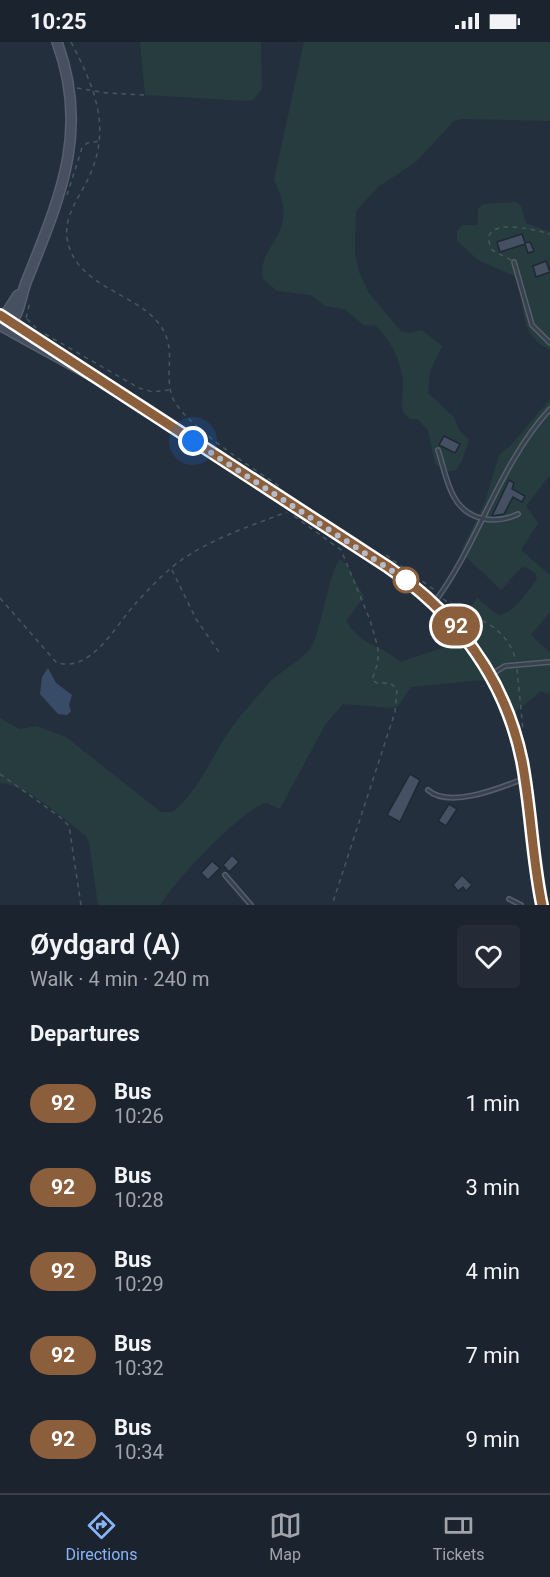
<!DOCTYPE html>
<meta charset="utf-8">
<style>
:root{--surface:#1b232e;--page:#242b36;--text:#f1f3f6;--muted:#a0a4aa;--line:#39404a;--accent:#8ab4f8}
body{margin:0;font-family:Roboto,sans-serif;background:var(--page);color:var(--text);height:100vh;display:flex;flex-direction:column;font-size:22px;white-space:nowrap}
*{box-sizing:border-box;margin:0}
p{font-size:20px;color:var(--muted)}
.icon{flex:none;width:33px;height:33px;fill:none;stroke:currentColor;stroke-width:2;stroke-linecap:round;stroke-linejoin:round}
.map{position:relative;height:863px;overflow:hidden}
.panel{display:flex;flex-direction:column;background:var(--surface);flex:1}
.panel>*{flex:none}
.badge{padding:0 12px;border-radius:20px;font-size:21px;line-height:39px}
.you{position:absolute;width:30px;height:30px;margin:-15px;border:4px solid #fff;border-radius:50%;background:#1a73e8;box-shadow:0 0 0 9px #1a73e833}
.map>.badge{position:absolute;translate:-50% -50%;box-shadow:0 0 0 3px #fff}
h2{padding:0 30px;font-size:22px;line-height:54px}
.round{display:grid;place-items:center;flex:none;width:63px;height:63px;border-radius:6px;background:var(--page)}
.summary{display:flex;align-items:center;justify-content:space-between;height:102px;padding:0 30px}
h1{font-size:28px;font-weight:600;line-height:45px}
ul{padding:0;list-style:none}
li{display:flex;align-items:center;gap:18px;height:84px;padding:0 30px}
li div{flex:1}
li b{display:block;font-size:22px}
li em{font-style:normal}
li .badge{min-width:66px;font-weight:700;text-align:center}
.status{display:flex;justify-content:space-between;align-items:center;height:42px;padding:0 30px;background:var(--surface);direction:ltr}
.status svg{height:16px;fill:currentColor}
.dock{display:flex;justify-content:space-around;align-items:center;height:84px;border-top:2px solid var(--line);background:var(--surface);font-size:16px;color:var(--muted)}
.dock a{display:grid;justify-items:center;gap:3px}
.dock .current{color:var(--accent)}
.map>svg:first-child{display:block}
</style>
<div class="status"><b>10:25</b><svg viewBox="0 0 49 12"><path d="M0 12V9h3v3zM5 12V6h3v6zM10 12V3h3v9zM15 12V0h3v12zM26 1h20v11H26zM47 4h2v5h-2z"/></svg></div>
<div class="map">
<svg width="550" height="863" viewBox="0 0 550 863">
<rect width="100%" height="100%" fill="#242f3e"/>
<path fill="#263c3f" d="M140,0H261L262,47L253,58L247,59L145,53Z
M304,0H550V79L460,77L453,80L417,119L378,145L356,169L355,212L359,230L369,251L401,289L409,291L422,288L442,304L430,330L428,351L454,375L459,388L469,398L462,419L456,428L446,430L435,422L428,388L417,377H410L403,370C401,360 403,350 403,340C401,318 391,299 376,284L364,283L344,267L325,264L311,253L277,249L263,237C255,203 303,193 274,138Z
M516,160L521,164L526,181L550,190V308C513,289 529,259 514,234L478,218L457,199V189L462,183H478V167L483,162Z
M550,357V433L526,464L538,481L521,508L550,533V570L531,593L550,611V653L541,649L512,673L502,675L488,642L483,638L411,645L398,664L392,666L343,662L325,683L280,767L267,761C246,763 171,842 161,863H98L89,801L86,794C67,779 24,741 0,741V676L20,687L37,684L66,695L161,770H173C199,748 211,716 230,688C241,672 255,657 268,642C281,627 307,618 314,599C322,581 330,528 340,517L347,523L364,555L346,579C362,605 381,602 400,620L451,603L457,598L456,585L477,556L498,573C514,572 528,549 537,537L535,531L523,524L501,548L464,513L462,507L485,460L499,413L512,402Z"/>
<path fill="#394c67" d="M48,626L56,641L72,653L69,663L71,669L67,673L58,672L40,652L42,635Z"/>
<path fill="#455162" stroke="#1f2835" stroke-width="1.5" d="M522,192L525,201L530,200L534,209L528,211L525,202L500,210L497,200Z
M546,219L550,230L536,235L533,224Z
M444,394L460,402L455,411L439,403Z
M509,438L514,441L512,447L525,454L522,460L513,455L504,472L492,474Z
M410,732L420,738L400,780L387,773Z
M449,762L457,767L446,784L438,779Z
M232,813L239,820L229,830L223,823Z
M212,819L220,826L208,838L201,831Z
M462,833L472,843L466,849L463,845L458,849L453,843Z"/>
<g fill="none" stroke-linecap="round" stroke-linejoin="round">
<g stroke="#565f6c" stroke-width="6">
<path id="lane" d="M514,220L532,283L550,301
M438,408C443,423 446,440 453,453C466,479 495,483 518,472
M434,561C479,501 499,422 550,367
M492,632L505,624L550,620
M428,748C449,767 500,746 523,737
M225,833L251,863
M509,857L521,863"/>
</g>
<g stroke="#565f6c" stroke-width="12">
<path id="secondary" d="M0,273L62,313
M4,280V275L18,253
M0,283C28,299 56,314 83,329C146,363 204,406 263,444C353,502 454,552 501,654C532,720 528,794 542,863
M5,286C21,275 20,254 27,238C60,155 90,89 57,0"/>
</g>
<path stroke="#44595c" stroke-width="1.5" stroke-dasharray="4.5 4.5" stroke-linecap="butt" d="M71,0C96,48 113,89 86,141C77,158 64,176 67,196C74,242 128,249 155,277C180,304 163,326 172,354C182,382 253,426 279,444
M77,46L107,51L144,53
M67,153L82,106L87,101L99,99
M511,218L492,208C474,172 537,188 550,192
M26,276L30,260
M27,277L36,286
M45,292L139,346L153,350L169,348
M294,474L341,508L370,578L378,606V620L372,638L377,641H390L397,647L395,670L332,863
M386,513L436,549
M172,528L196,577L221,613
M0,556L56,620C90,633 116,583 135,562C150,546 168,526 186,515C216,495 253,483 287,470
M443,557C472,577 506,580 516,619
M517,627L523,688
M0,732L60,775L69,784L81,863"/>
<use href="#lane" stroke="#38414e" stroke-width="3"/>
<use href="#secondary" stroke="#465061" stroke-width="9"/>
</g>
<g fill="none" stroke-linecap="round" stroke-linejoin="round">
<g stroke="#fff" stroke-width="14">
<path id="line" d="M0,273L388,525C456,572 505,636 522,719C531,766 532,815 542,863"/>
</g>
<use href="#line" stroke="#8b5e3c" stroke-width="9"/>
<path stroke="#b4bcc9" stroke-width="6" stroke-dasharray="0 10.8" d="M193,399L406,538"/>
</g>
<circle fill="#fff" stroke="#8b5e3c" stroke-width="3" cx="406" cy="538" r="12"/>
</svg>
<div class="you" style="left:193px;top:399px"></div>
<b class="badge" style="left:456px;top:584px;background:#8b5e3c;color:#fff">92</b>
</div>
<section class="panel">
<div class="summary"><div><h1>Øydgard (A)</h1><p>Walk · 4 min · 240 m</p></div><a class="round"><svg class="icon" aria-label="heart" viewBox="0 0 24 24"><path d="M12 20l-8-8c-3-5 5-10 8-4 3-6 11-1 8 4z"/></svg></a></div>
<h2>Departures</h2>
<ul>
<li><span class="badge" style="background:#8b5e3c;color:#fff">92</span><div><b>Bus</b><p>10:26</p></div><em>1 min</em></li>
<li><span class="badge" style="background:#8b5e3c;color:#fff">92</span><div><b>Bus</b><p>10:28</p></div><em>3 min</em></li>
<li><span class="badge" style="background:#8b5e3c;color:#fff">92</span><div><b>Bus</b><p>10:29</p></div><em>4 min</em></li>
<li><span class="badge" style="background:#8b5e3c;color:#fff">92</span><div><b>Bus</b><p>10:32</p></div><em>7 min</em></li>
<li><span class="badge" style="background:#8b5e3c;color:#fff">92</span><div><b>Bus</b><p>10:34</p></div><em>9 min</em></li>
</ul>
</section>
<nav class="dock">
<a class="current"><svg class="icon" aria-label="directions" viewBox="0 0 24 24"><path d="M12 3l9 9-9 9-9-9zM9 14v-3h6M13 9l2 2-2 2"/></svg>Directions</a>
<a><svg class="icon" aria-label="map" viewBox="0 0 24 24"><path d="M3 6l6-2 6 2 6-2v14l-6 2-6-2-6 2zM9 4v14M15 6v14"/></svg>Map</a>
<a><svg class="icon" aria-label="tickets" viewBox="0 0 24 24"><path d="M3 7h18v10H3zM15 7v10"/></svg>Tickets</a>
</nav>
